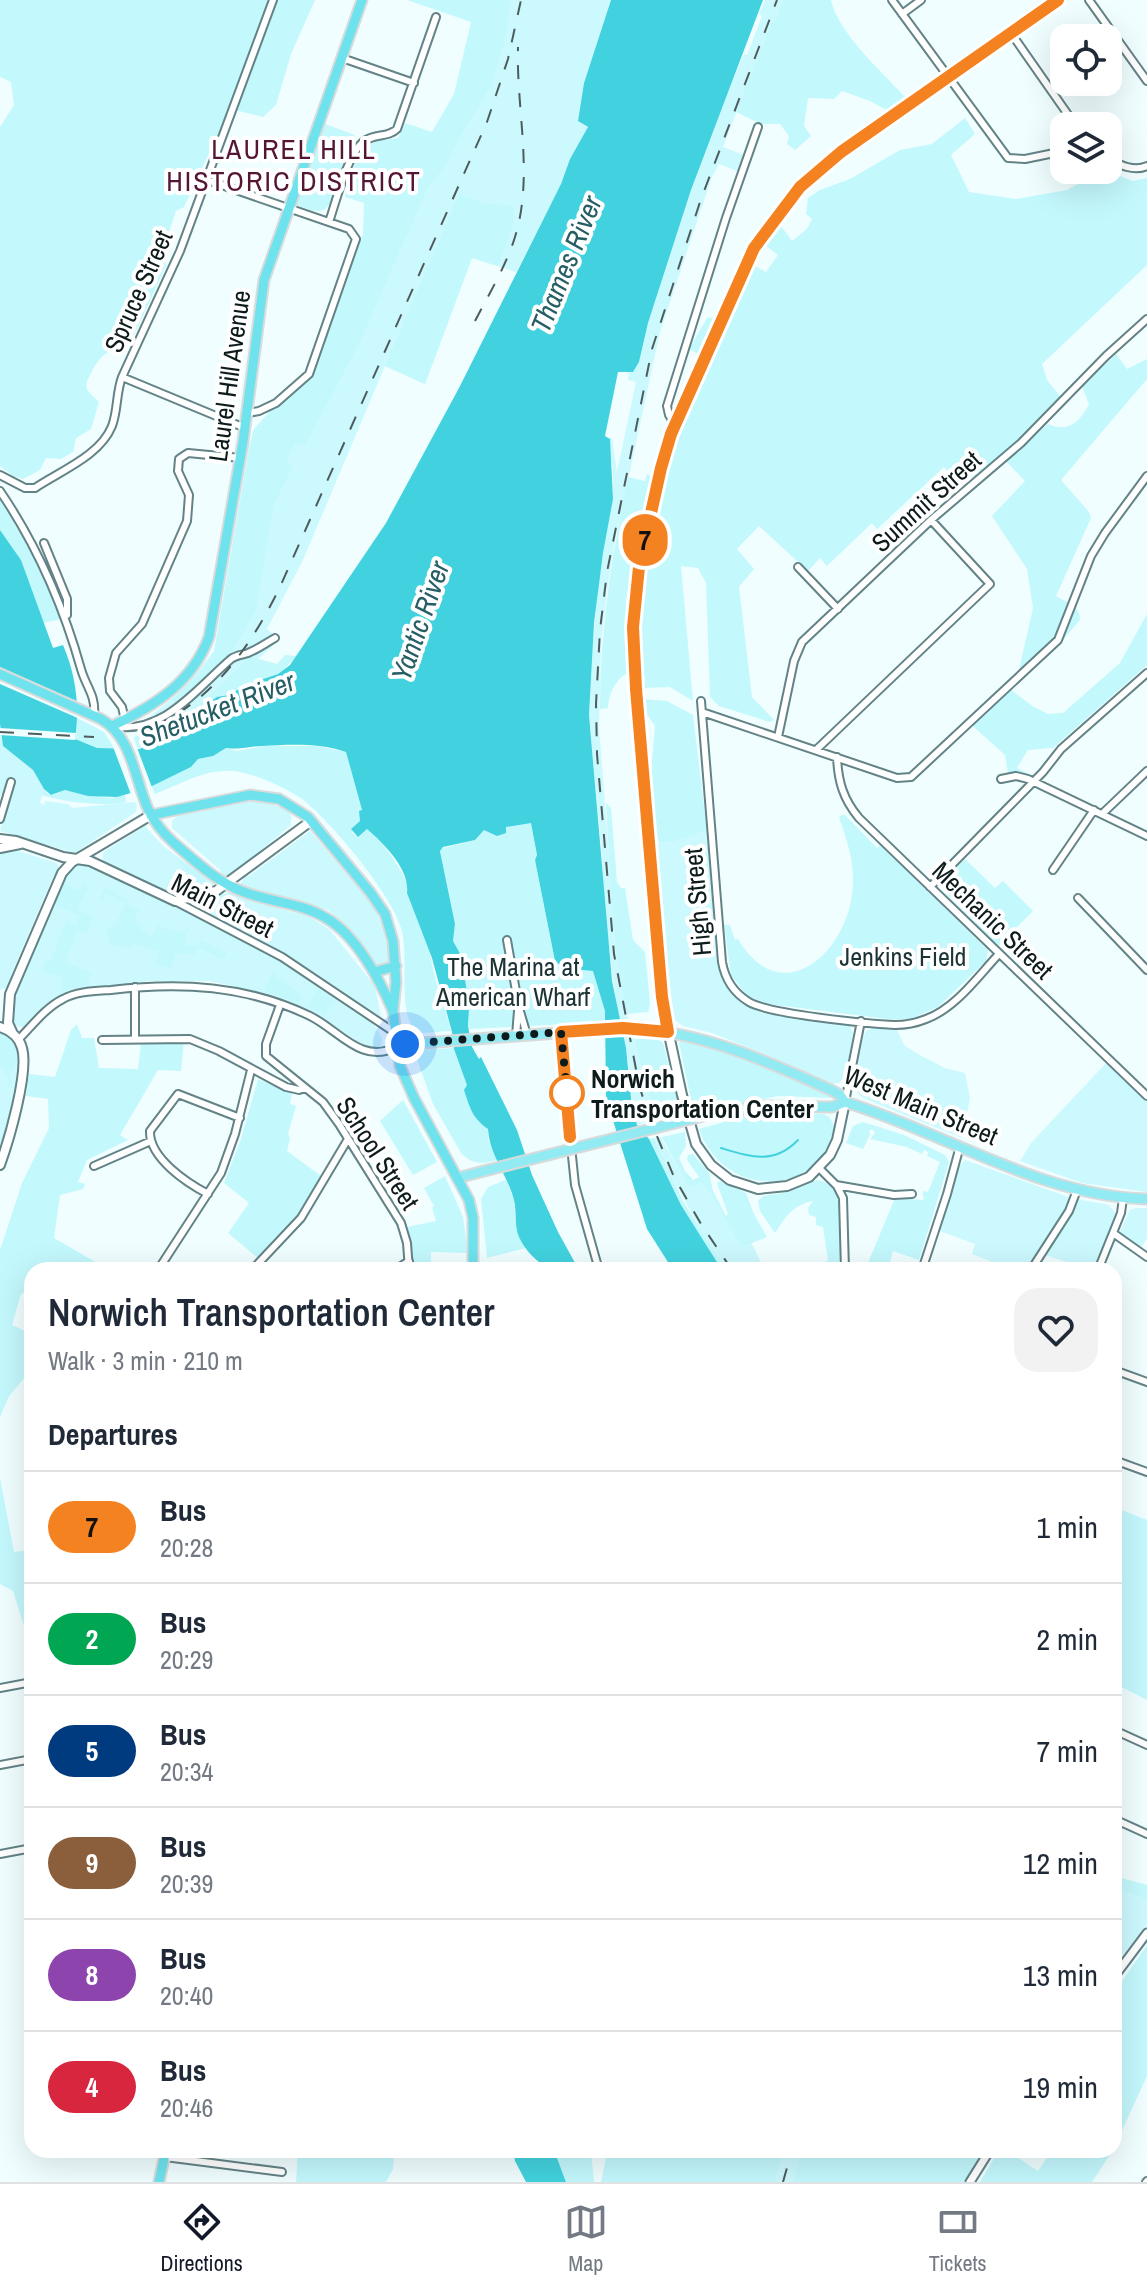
<!DOCTYPE html>
<meta charset="utf-8">
<style>
:root{--surface:#fff;--page:#f2f2f3;--text:#1f2937;--muted:#747a83;--line:#e0e1e3;--accent:#111827}
body{margin:0;font-family:"Archivo Narrow",sans-serif;background:var(--page);color:var(--text);height:100vh;display:flex;flex-direction:column;font-size:30px;white-space:nowrap}
*{box-sizing:border-box;margin:0}
p{font-size:26px;color:var(--muted)}
.icon{flex:none;width:44px;height:44px;fill:none;stroke:currentColor;stroke-width:2;stroke-linecap:round;stroke-linejoin:round}
.map{position:relative;flex:1;overflow:hidden}
.details{position:absolute;left:24px;top:1262px;width:1098px;height:896px;display:flex;flex-direction:column;background:var(--surface);border-radius:24px;box-shadow:0 8px 32px #0002}
.details>*{flex:none}
.badge{padding:0 16px;border-radius:26px;font-size:28px;line-height:52px}
.controls{position:absolute;left:1050px;top:24px;display:grid;gap:16px}
.controls a{display:grid;place-items:center;width:72px;height:72px;border-radius:16px;background:var(--surface);box-shadow:0 8px 32px #0002;font-size:40px}
.you{position:absolute;width:40px;height:40px;margin:-20px;border:6px solid #fff;border-radius:50%;background:#1a73e8;box-shadow:0 0 0 12px #1a73e833}
.map>.badge{position:absolute;translate:-50% -50%;box-shadow:0 0 0 4px #fff}
h2{padding:0 24px;font-size:30px;line-height:72px}
.round{display:grid;place-items:center;flex:none;width:84px;height:84px;border-radius:24px;background:var(--page)}
.summary{display:flex;align-items:center;justify-content:space-between;height:136px;padding:0 24px}
h1{font-size:38px;font-weight:600;line-height:60px}
ul{padding:0;list-style:none}
li{display:flex;align-items:center;gap:24px;height:112px;padding:0 24px;border-top:2px solid var(--line)}
li div{flex:1}
li b{display:block;font-size:30px}
li em{font-style:normal}
li .badge{min-width:88px;font-weight:700;text-align:center}
.menu{display:flex;justify-content:space-around;align-items:center;height:112px;border-top:2px solid var(--line);background:var(--surface);font-size:22px;color:var(--muted)}
.menu a{display:grid;justify-items:center;gap:4px}
.menu .on{color:var(--accent)}
.map>svg:first-child{display:block}
</style>
<div class="map">
<svg width="1147" height="2182" viewBox="0 0 1147 2182">
<rect width="100%" height="100%" fill="#f0feff"/>
<path fill="#ccf9fe" d="M489,0H611L584,83L578,121L588,128L570,159L561,185L516,272L472,258L425,384L385,366L303,560L267,629L279,640L215,698L173,722L140,749L148,718L182,691L214,651L249,446L254,429L271,410L296,426L441,135Z
M765,0H783L774,22L772,21L723,147L744,155L737,171L719,164L712,177L660,332L615,540L606,599L601,644L599,726L615,936L628,1019H618L604,908L602,854L589,715L592,652L600,568L613,499V470L608,438H612L617,472L636,382L628,380L629,374L625,373L633,372L639,362L648,323L691,190L733,80L744,54L747,55L762,16L759,14Z
M0,727L3,746L33,770L44,789L40,803L44,805L45,801L68,804L72,808L133,802L137,804L136,812L75,853L0,831L10,796L1,794L0,797Z
M246,802H264L284,808L291,815V825L229,877L222,875L220,870L172,828V821L177,816Z
M145,826L163,846L213,882L214,887L197,894L168,893L104,862L102,855L105,851Z
M310,831L376,909L389,949V961L385,965L376,964L345,924L329,911L240,885L245,876H249Z
M707,831L717,964L726,986L740,1002L763,1013L850,1026L853,1034L846,1074L839,1083L829,1084L769,1056L712,1033L683,1026L674,1019L653,844L675,842Z
M16,850L56,863L60,868L53,877L11,975L10,982L6,988L0,990V852Z
M82,864L191,911L292,968L372,1022L382,1038L381,1045L377,1048L367,1047L309,1010L249,990L209,981H148L70,992L57,997L24,1027L15,1026L12,1019L16,991L61,884L72,868Z
M231,893L242,898L295,913H303L329,929L375,986L381,1017L288,955L193,904L218,894Z
M873,1028L897,1030L904,1045L916,1053L945,1068L965,1073L970,1098L962,1138L863,1098L856,1092L854,1083L863,1038L866,1031Z
M0,1030L15,1041L20,1060L9,1121L0,1151Z
M622,1036H633L655,1120L637,1125L632,1106L628,1060Z
M1106,1063L1147,1102V1192L1082,1183L1020,1161L1031,1143Z
M661,1137L689,1189L700,1183L709,1192L743,1247L751,1242L765,1270H726L707,1241L668,1170L654,1138Z
M965,1160L1071,1198L1070,1206L1027,1270H1012L972,1254L975,1244L940,1231L958,1168Z
M1076,1199L1109,1205L1116,1214L1094,1270L1044,1255Z
M1136,1208H1147V1238L1140,1250L1119,1234L1130,1210Z
M1114,1887L1147,1900V1925L1114,1967Z
M784,2150H802L792,2182H775Z"/>
<path fill="#c3f8fd" d="M0,0H315L291,54L276,105L263,117L235,110L225,119L184,207L176,211L164,247L166,266L135,333C121,352 106,344 92,371C82,389 86,389 99,402L91,429L76,438L73,452L61,459L46,458L40,470L23,479L13,476L0,466V127L14,105L11,82L0,77Z
M407,0H510L506,36L491,86L460,137L444,168L430,183L357,348L305,445L295,443L286,462L293,466L273,507L256,610L230,655L214,674L177,701H170L201,671L214,653L253,431L271,410L312,375L363,234L364,203L345,197C351,178 355,146 378,141C385,139 392,140 398,138L405,123L432,132L454,94L471,22Z
M783,0H831C838,33 883,73 906,98L887,110L870,101L842,91L834,99L808,98L804,126L811,136L795,150L787,144L789,136L780,124H761L736,112L772,21L774,22Z
M965,118L975,134L951,155L969,192L1016,199L1067,190L1104,170L1133,181L1147,178V265L1042,364L1047,380L1060,396L1027,435L979,476L953,477L944,467L877,529L872,523L827,566L820,558L808,571L759,526L737,549L754,569L739,587L752,697L774,720L770,722L719,706L710,697L706,583L698,568L681,566L693,701L670,687L645,688L639,604L675,444L753,265L766,272L778,255L762,243L778,222L792,241L807,229L812,219L806,214L808,198L820,190L850,179L900,150L932,144Z
M325,124L355,135L330,204C321,217 309,209 296,205Z
M459,194L482,203L514,206L513,225L498,266L472,258L425,384L385,366Z
M717,317L701,355L689,349L707,318Z
M1116,354L1127,369L1147,359V379L1061,480L1089,512L1091,518L1056,596C1067,603 1080,604 1080,620L1060,643L1011,690L1034,707L1048,714L1063,713L1120,663L1147,614V665L1053,748L1028,750L1017,768L1035,777L1008,773L1005,755L966,720L1019,670L1033,608L1027,569L992,516L1025,481L1005,460L1048,424C1068,433 1080,422 1089,404L1082,387Z
M647,474L651,476L626,601L627,673C614,681 609,694 608,708L600,709C600,630 612,554 628,477L645,481Z
M0,499L37,562L61,619L43,623L40,618L17,554L0,530Z
M285,655L297,656L280,673L246,684L230,694L221,696L191,711L138,749L134,738L136,736C161,725 191,712 213,693C225,682 237,669 248,656L277,664Z
M643,699L667,701L693,715L707,831L675,842L659,843L653,817L651,772L655,726L642,707Z
M77,718L104,732L114,748H95L76,741Z
M265,746H317L346,752L362,811L360,821L353,827L352,832L356,836L367,829C405,862 422,913 431,959C435,983 445,1007 451,1031L421,1033L414,1030C397,1004 410,959 401,928C392,895 330,820 302,799C287,788 253,773 234,771C207,768 180,784 155,794L151,786L191,767L198,759L213,756L226,748L237,751Z
M44,789L48,794L54,795L65,790L110,798L125,795L126,802C103,807 63,802 42,795Z
M606,803L611,808L617,882L621,888H625L633,940L645,952L650,1004L647,1018L648,1012L627,1014C612,945 610,874 606,803Z
M844,814L877,848L880,845L988,950L986,961L938,1007L910,1019H887L768,1004L747,996L731,975L724,925H730L735,940L738,939C778,1007 839,961 851,901C857,870 849,846 839,817Z
M531,822L537,856L535,860L555,961C565,973 581,965 594,972L605,1011L606,1022L469,1029L466,983L462,957L453,941L455,924L440,849L475,840L484,830Z
M965,859L995,888L1003,881L1033,911L998,946L942,890L944,880Z
M180,860L201,875L210,887L195,892L166,890L172,879L176,880L184,866L178,862Z
M64,882L78,891L83,884L88,888L77,909L93,917L87,933L77,932L65,962L91,973L87,985L62,991V977L42,971L45,961L51,960L66,920L76,924L81,916L53,904Z
M105,888L129,901L127,905L139,910L134,922L143,926L141,930L152,936L158,925L169,931L172,929L184,932L187,928L189,929L185,938L186,946L198,945L201,940L227,953L223,959L199,948L194,955L176,953L171,968L156,965L159,951L133,944L132,949L109,944L110,936L105,934L110,926L114,927L126,903L106,893L103,900L100,899Z
M273,971L276,973L274,976L287,983L302,997L298,1003L264,991Z
M318,989L335,1001L325,1016L308,1007Z
M77,1024L82,1038H94L99,1068L138,1069L141,1044L184,1040L181,1071L158,1070L120,1135L128,1140L87,1160L78,1182L85,1184L83,1189L60,1195L54,1238L104,1267L103,1270H32V1290L21,1294L12,1325L32,1334V1369L9,1396L0,1417V1250L22,1183L49,1128L48,1099L26,1096L29,1074L55,1077L71,1030Z
M0,1032C18,1042 22,1059 10,1074L12,1082L8,1091L6,1090L9,1078L0,1065Z
M634,1039H658L663,1043L681,1114L655,1120Z
M682,1040L724,1051L837,1098L778,1096L694,1113L679,1043Z
M454,1048C457,1059 466,1074 467,1085C468,1105 470,1117 488,1129V1139L498,1160C483,1164 472,1165 461,1153L433,1104L415,1054L420,1050Z
M258,1079L292,1094L290,1104L296,1106L288,1134L290,1138L287,1151L321,1176L296,1217L259,1259L228,1233L249,1203L224,1183L241,1139Z
M403,1100L437,1162L413,1175L380,1121Z
M772,1112L824,1114L830,1118L834,1126C822,1198 724,1201 699,1129L721,1123L730,1118Z
M863,1122L904,1135L945,1155L949,1162L919,1260L893,1251L888,1270H865L895,1198L923,1200L924,1196L922,1195L924,1191L928,1192L940,1162L927,1156L928,1152L924,1150L922,1154L907,1147L870,1139L875,1133L872,1129L869,1131L870,1135L863,1149L846,1143L853,1126Z
M685,1132L686,1146L679,1158L685,1171L693,1180L699,1177L687,1160L688,1155L693,1154L709,1173L713,1191L726,1216L728,1214L717,1183L720,1181L746,1193L754,1214L767,1237L742,1247L709,1192L700,1183L689,1189L662,1137Z
M654,1138L683,1201L726,1270H722L681,1205L649,1139Z
M445,1176L463,1217L468,1253L431,1252V1270H415L407,1227L436,1221L432,1208L434,1206L424,1188Z
M506,1180L514,1199L516,1227L526,1248L487,1258L481,1199L488,1187Z
M817,1180C851,1184 840,1246 839,1270H823L821,1263L828,1261L823,1227L816,1225V1217L809,1215L808,1208L813,1201C793,1205 786,1216 775,1233L760,1211L758,1201L763,1196L789,1192Z
M0,1478L14,1552L32,1550V1624L24,1626L13,1591L0,1584Z
M1114,1507L1147,1520V1700L1114,1683Z
M1114,1876L1147,1885V1900L1114,1887Z
M1147,1945V2076L1114,2148V1993Z
M298,2150H401L394,2155L393,2169L386,2182H296Z
M554,2150H591L594,2182H566Z
M605,2150H784L775,2182H601L606,2158Z
M802,2150H984L964,2182H792Z
M999,2150H1006L1038,2171L1052,2150H1113L1092,2182H980Z"/>
<path fill="#42d2df" d="M611,0H763L691,190L648,323L639,362L633,372H618L605,436L610,439L613,499L603,553L594,623L589,715L612,981L626,1048L632,1108L637,1125L649,1139L681,1205L722,1270H673L647,1229L606,1098L605,1011L593,971L564,968L555,961L535,860L537,855L531,823L506,827V833L497,836L484,830L475,840L443,847L440,851L455,924L453,941L462,957L469,1007L468,1026L472,1047L479,1059L481,1057L517,1130L532,1175L558,1232L579,1270H538L539,1262C530,1255 524,1247 519,1237C514,1225 517,1213 514,1200C508,1176 489,1154 488,1129C472,1118 470,1108 464,1090L467,1085L454,1049L452,1032L432,958L407,893C410,869 384,844 367,829L358,837L351,829L360,821L359,811L362,810L346,752C322,743 289,744 263,746C248,746 242,750 226,748L213,756L198,759L191,767L148,788L117,797L88,796L65,790L51,795L44,789L33,770L3,746L0,724V530L21,560L53,648L63,645C76,675 80,707 75,739L97,748L140,749L191,710L202,707L217,697L228,695L248,684L278,674L290,665L386,523L459,388L561,184L570,159L588,127L578,121L584,83Z
M513,2150H554L566,2182H526L515,2161Z"/>
<path fill="#f0feff" d="M0,667L79,702L80,719L0,684Z
M0,728L76,733L75,740L0,735Z
M112,744L136,745L153,790L132,797Z"/>
<g fill="none" stroke-linecap="round" stroke-linejoin="round">
<path stroke="#42d2df" stroke-width="2" d="M721,1148C751,1157 774,1165 798,1140"/>
<path stroke="#cedcdd" stroke-width="6" stroke-dasharray="6 3" stroke-linecap="butt" d="M565,1072L570,1137"/>
<g stroke="#638386" stroke-width="10">
<path id="minor" d="M892,0L1008,158L1025,159L1064,151
M1089,0L1147,81
M902,14L921,0
M1011,33L1076,126
M342,58L414,83
M1108,159C1120,165 1134,172 1147,166
M207,180L349,229L356,239L309,374L276,403L259,411L248,413
M329,222C336,202 347,155 363,142C374,133 388,138 397,129L436,17
M122,377L245,428
M675,425L669,415L667,406L726,218L758,127
M0,475L25,488H35C60,471 100,456 112,426C118,410 116,393 122,377L180,251L273,0
M0,491C38,547 63,605 81,669C86,687 96,695 94,715
M44,543L67,599V615
M798,567L838,609
M701,701L722,962C725,979 734,993 749,1002C769,1014 869,1024 895,1025C906,1025 916,1023 926,1019C956,1008 978,976 999,954
M702,712L897,778L911,777L1058,640L1091,556L1105,533L1147,476
M125,720L122,707L110,691L109,678L116,653L142,624L187,521L189,495L178,471L179,459L188,453L241,458
M112,726C163,736 197,688 231,659C236,655 242,655 248,653C258,649 266,643 275,638
M778,737L794,661L802,642L931,520L1021,443L1106,356L1147,319
M816,750L990,584L931,520
M837,757C838,781 843,799 859,818L1147,1096
M1001,779L1016,776L1028,779L1147,836
M1102,814L1147,771
M0,819L11,782
M1053,870L1094,810
M930,887L1043,772L1061,749L1147,673
M1078,898L1147,970
M175,901L282,957L394,1032
M507,940L519,1008L527,1035
M280,1005L266,1044V1056L323,1102L339,1124L401,1223L407,1243L409,1270
M561,1032L565,1072
M516,1036L518,1011
M135,1039V987
M18,1040C32,1026 45,1008 63,999C77,991 96,991 111,990C180,982 246,985 310,1016C339,1030 361,1065 396,1047
M102,1040L190,1039L219,1051L286,1087L299,1090L305,1088
M845,1102L861,1021
M570,1137L575,1185L599,1270
M94,1166L151,1141
M819,1168L837,1186L843,1198L845,1270
M836,1185L894,1195L912,1194
M208,1194C187,1183 149,1158 150,1131L178,1094L240,1118
M1113,1233L1147,1257
M158,1270L221,1173L235,1134L251,1070
M252,1270L301,1218L348,1139
M395,1270L409,1261
M922,1270L947,1194L960,1146
M1031,1270L1069,1211L1077,1190
M1098,1270L1121,1213L1123,1198
M1114,1370L1147,1382
M1114,1460L1147,1472
M0,1688L32,1682
M1114,1730L1147,1745
M0,1765L32,1759
M1114,1819L1147,1834
M0,1854L32,1848
M165,2157L282,2172
M1146,2182L1147,2181"/>
</g>
<g stroke="#638386" stroke-width="11">
<path id="tertiary" d="M1114,1977L1147,1933
M970,2182L990,2150"/>
</g>
<g stroke="#638386" stroke-width="12">
<path id="secondary" d="M0,839L16,841L63,857L90,861L175,901L216,891L311,821
M0,848L20,844
M0,1027C10,1030 19,1037 22,1048C29,1072 9,1140 0,1165
M13,1034L8,1023L10,994L62,873L72,862L151,815
M845,1102L837,1140L830,1155L809,1177L787,1186L758,1189L730,1180L711,1165L696,1144L682,1095L662,1002L633,635L639,567L661,468L675,425L758,241L800,187L829,161L1058,0"/>
</g>
<g stroke="#d8dbdb" stroke-width="13">
<path id="primary" d="M635,1029C703,1032 769,1062 831,1090L840,1095L845,1102C946,1133 1039,1196 1147,1199
M396,1047L409,1044L597,1030
M711,1114L765,1106L832,1107L845,1102
M457,1178L488,1170"/>
</g>
<g stroke="#d8dbdb" stroke-width="13">
<path id="trunk" d="M0,674L101,719C132,736 135,780 148,809C154,822 164,834 174,843C195,861 218,883 244,892C270,902 302,903 326,918C356,935 380,980 393,1011
M112,726C154,706 192,683 209,637L243,442L264,280L362,0
M151,815L250,795L279,799L308,817L370,892L385,914L393,941L396,982L393,1011L400,1066L414,1098L469,1200L473,1218V1270
M374,972L396,966
M159,2182L166,2150"/>
</g>
<use href="#minor" stroke="#fff" stroke-width="6"/>
<use href="#tertiary" stroke="#fff" stroke-width="7"/>
<use href="#secondary" stroke="#fff" stroke-width="8"/>
<use href="#primary" stroke="#92eaf2" stroke-width="9"/>
<use href="#trunk" stroke="#6ee3ee" stroke-width="9"/>
<path stroke="#4f5c5d" stroke-width="2" stroke-dasharray="14 14" stroke-linecap="butt" d="M475,321C489,294 506,266 515,237C534,176 516,109 518,47
M154,726C215,699 252,644 280,587L487,122L508,59L521,0
M0,732L94,737
M732,1270L701,1224L674,1177L649,1117L639,1085L614,954L597,754L596,704L600,630L607,572L652,349L701,199L777,0
M783,2182L792,2150"/>
<g stroke="#d8dbdb" stroke-width="13" stroke-linecap="butt">
<path id="primary-bridge" d="M597,1030L635,1029
M488,1170L711,1114"/>
</g>
<use href="#primary-bridge" stroke="#92eaf2" stroke-width="9"/>
</g>
<g fill="none" stroke-linecap="round" stroke-linejoin="round">
<g stroke="#fff" stroke-width="18">
<path id="line" d="M570,1137L561,1032L623,1028L668,1032L662,997L636,689L633,627L639,567L661,468L671,434L754,248L800,187L841,152L1058,0"/>
</g>
<use href="#line" stroke="#f58220" stroke-width="12"/>
<path stroke="#0e1b1c" stroke-width="8" stroke-dasharray="0 14.4" d="M405,1044L561,1032L567,1093"/>
</g>
<circle fill="#fff" stroke="#f58220" stroke-width="4" cx="567" cy="1093" r="16"/>
<g text-anchor="middle" dominant-baseline="central" stroke-width="8" stroke-linejoin="round" paint-order="stroke">
<g font-size="26" fill="#0e1b1c" stroke="#fff">
<text transform="translate(138 291) rotate(-66)">Spruce Street</text>
<text transform="translate(229 376) rotate(-82)">Laurel Hill Avenue</text>
<text transform="translate(926 501) rotate(-42)">Summit Street</text>
<text transform="translate(697 902) rotate(-95)">High Street</text>
<text transform="translate(223 905) rotate(27)">Main Street</text>
<text transform="translate(993 920) rotate(44)">Mechanic Street</text>
<text transform="translate(921 1105) rotate(23)">West Main Street</text>
<text transform="translate(378 1153) rotate(57)">School Street</text>
</g>
<g font-size="26" fill="#1c3436" stroke="#fff">
<text x="903" y="956">Jenkins Field</text>
<text x="513" y="966">The Marina at<tspan x="513" dy="30">American Wharf</tspan></text>
</g>
<g font-size="26" font-weight="bold" fill="#0e1b1c" stroke="#fff" text-anchor="start">
<text x="591" y="1078">Norwich<tspan x="591" dy="30">Transportation Center</tspan></text>
</g>
<g font-size="28" letter-spacing="2" fill="#551535" stroke="#fff">
<text x="294" y="149">LAUREL HILL<tspan x="294" dy="32">HISTORIC DISTRICT</tspan></text>
</g>
<g font-size="28" font-style="italic" fill="#255e64" stroke="#fff">
<text transform="translate(566 264) rotate(-68)">Thames River</text>
<text transform="translate(420 621) rotate(-71)">Yantic River</text>
<text transform="translate(217 709) rotate(-21)">Shetucket River</text>
</g>
</g>
</svg>
<div class="controls">
<a><svg class="icon" aria-label="locate" viewBox="0 0 24 24"><circle cx="12" cy="12" r="6"/><path d="M12 2v4M12 18v4M2 12h4M18 12h4"/></svg></a>
<a><svg class="icon" aria-label="layers" viewBox="0 0 24 24"><path d="M12 4l9 5-9 5-9-5zM3 14l9 5 9-5"/></svg></a>
</div>
<div class="you" style="left:405px;top:1044px"></div>
<b class="badge" style="left:645px;top:540px;background:#f58220;color:#111">7</b>
<section class="details">
<div class="summary"><div><h1>Norwich Transportation Center</h1><p>Walk · 3 min · 210 m</p></div><a class="round"><svg class="icon" aria-label="heart" viewBox="0 0 24 24"><path d="M12 20l-8-8c-3-5 5-10 8-4 3-6 11-1 8 4z"/></svg></a></div>
<h2>Departures</h2>
<ul>
<li><span class="badge" style="background:#f58220;color:#111">7</span><div><b>Bus</b><p>20:28</p></div><em>1 min</em></li>
<li><span class="badge" style="background:#00a651;color:#fff">2</span><div><b>Bus</b><p>20:29</p></div><em>2 min</em></li>
<li><span class="badge" style="background:#003b80;color:#fff">5</span><div><b>Bus</b><p>20:34</p></div><em>7 min</em></li>
<li><span class="badge" style="background:#8b5e3c;color:#fff">9</span><div><b>Bus</b><p>20:39</p></div><em>12 min</em></li>
<li><span class="badge" style="background:#8e44ad;color:#fff">8</span><div><b>Bus</b><p>20:40</p></div><em>13 min</em></li>
<li><span class="badge" style="background:#d7263d;color:#fff">4</span><div><b>Bus</b><p>20:46</p></div><em>19 min</em></li>
</ul>
</section>
</div>
<nav class="menu">
<a class="on"><svg class="icon" aria-label="directions" viewBox="0 0 24 24"><path d="M12 3l9 9-9 9-9-9zM9 14v-3h6M13 9l2 2-2 2"/></svg>Directions</a>
<a><svg class="icon" aria-label="map" viewBox="0 0 24 24"><path d="M3 6l6-2 6 2 6-2v14l-6 2-6-2-6 2zM9 4v14M15 6v14"/></svg>Map</a>
<a><svg class="icon" aria-label="tickets" viewBox="0 0 24 24"><path d="M3 7h18v10H3zM15 7v10"/></svg>Tickets</a>
</nav>
